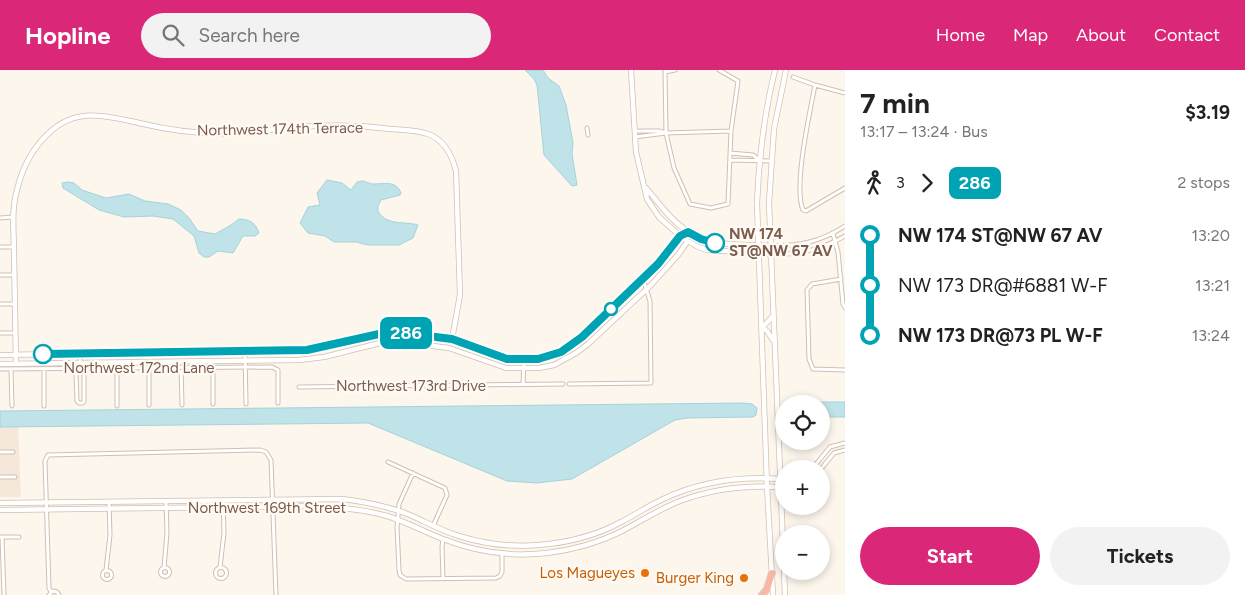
<!DOCTYPE html>
<meta charset="utf-8">
<style>
:root{--surface:#fff;--page:#f2f2f2;--text:#222;--muted:#767676;--accent:#db2777}
body{margin:0;font-family:Figtree,sans-serif;background:var(--page);color:var(--text);height:100vh;display:flex;flex-direction:column;font-size:19px;white-space:nowrap}
*{box-sizing:border-box;margin:0}
p{font-size:16px;color:var(--muted)}
.icon{flex:none;width:28px;height:28px;fill:none;stroke:currentColor;stroke-width:2;stroke-linecap:round;stroke-linejoin:round}
.map{position:relative;flex:1;overflow:hidden}
.sheet{display:flex;flex-direction:column;background:var(--surface);width:400px}
.sheet>*{flex:none}
.badge{padding:0 10px;border-radius:8px;font-size:18px;line-height:32px}
.tools{position:absolute;left:775px;top:325px;display:grid;gap:10px}
.tools a{display:grid;place-items:center;width:55px;height:55px;border-radius:50%;background:var(--surface);box-shadow:0 2px 8px #0003;font-size:25px}
.map>.badge{position:absolute;translate:-50% -50%;box-shadow:0 0 0 2px #fff}
.legs{display:flex;align-items:center;gap:8px;height:55px;padding:0 15px;font-size:16px}
.legs p{margin-inline-start:auto}
.summary{display:flex;align-items:center;justify-content:space-between;height:85px;padding:0 15px}
h1{font-size:28px;font-weight:700;line-height:38px}
.primary-button{display:flex;gap:10px;margin-top:auto;padding:10px 15px}
.primary-button a{flex:1;height:58px;border-radius:30px;background:var(--accent);color:#fff;font-size:20px;font-weight:700;line-height:58px;text-align:center}
.primary-button a+a{background:var(--page);color:var(--text)}
ul{padding:0 15px;list-style:none}
li{display:flex;align-items:center;gap:18px;height:50px;font-size:19px}
li i{display:grid;place-items:center;width:8px;height:100%;margin:0 6px;background:currentColor}
li i::after{content:'';width:12px;height:12px;margin:-6px;border:4px solid;border-radius:50%;background:var(--surface)}
li p{margin-inline-start:auto}
li:first-child i{background:linear-gradient(#0000 50%,currentColor 0)}
li:last-child i{background:linear-gradient(currentColor 50%,#0000 0)}
header{display:flex;align-items:center;gap:30px;box-sizing:border-box;height:70px;padding:0 25px;background:var(--accent);color:#fff}
header strong{font-size:24px}
nav{display:flex;gap:28px;margin-inline-start:auto;font-size:18px}
.search{width:350px;height:45px;background:var(--page);display:flex;align-items:center;gap:12px;box-sizing:border-box;padding:0 18px;border-radius:28px;color:var(--muted);font-size:19px}
main{display:flex;flex:1;min-height:0}
.map>svg:first-child{display:block}
</style>
<header>
<strong>Hopline</strong>
<div class="search"><svg class="icon" aria-label="search" viewBox="0 0 24 24"><circle cx="10" cy="10" r="6"/><path d="M15 15l6 6"/></svg>Search here</div>
<nav><a>Home</a><a>Map</a><a>About</a><a>Contact</a></nav>
</header>
<main>
<div class="map">
<svg width="845" height="525" viewBox="0 0 845 525">
<rect width="100%" height="100%" fill="#fdf6ec"/>
<path fill="#f5e8da" d="M18,356L21,427H0V357Z"/>
<path fill="#bfe3e8" stroke="#a5d3da" d="M525,0H543L548,8L559,16L566,35L573,73L572,84L577,115L572,116L544,85L537,15L534,9Z
M327,110L342,113L351,120L357,112L362,111C366,111 369,114 373,114C384,114 396,110 401,123L400,125L381,130L378,136V141C386,156 404,151 418,155L413,168L399,175H368L356,172H334L325,166L308,163L300,153L308,137L320,135L317,123Z
M68,112L74,113L82,120L106,128L129,124L145,131L168,134L181,140L189,148L198,161L215,164L231,155L239,149C249,149 256,153 259,163L255,166H243L233,183L218,181L209,187H204L199,183L194,166L173,149L153,146L124,147L99,140L63,118L62,113Z
M791,332H845V347H821V334H790Z
M743,333L752,334L757,338L756,345L753,347L687,348L675,350L572,409L537,413L507,411L368,353L0,357V341Z"/>
<g fill="none" stroke-linecap="round" stroke-linejoin="round">
<g stroke="#d1beb0" stroke-width="5">
<path id="minor" d="M665,0L666,63L674,98L690,134L711,138L728,134L731,61L738,11L719,0
M665,2L675,0
M793,7L815,15L845,23
M815,15C810,42 793,117 803,140L806,141L845,118
M587,58L588,65
M635,61H660L666,63
M635,67L666,63L731,61
M730,83L753,85L759,90
M730,90L771,91
M0,148L13,147
M833,164L838,182L843,234L845,238
M770,176C800,176 820,172 845,156
M0,177H14
M771,184C797,186 822,179 845,166
M0,205H15
M841,209L812,214L807,220L809,289L813,299L845,300
M0,234H15
M0,263H15
M245,281L246,334
M80,284V298L76,303L77,331L79,333H83L84,331V303L80,298
M181,297L182,335
M213,297V334
M117,298V336
M149,298V335
M0,299L272,297L278,300V333
M11,299L12,336
M44,299V336
M569,314L651,313L650,231L643,209
M523,315L524,290
M299,317L563,314
M0,382H13
M388,392L445,418L447,425L433,456
M812,399L830,377L845,373
M821,399L834,383L845,380
M413,403L399,434L397,457L399,500L400,505L406,509L496,508L500,506L502,502V483
M0,407H15
M0,467H19
M2,467L4,525
M220,497L224,463L223,430
M160.5 502a4.5 4.5 0 1 1 9 0a4.5 4.5 0 1 1-9 0Z
M215.5 503a5.5 5.5 0 1 1 11 0a5.5 5.5 0 1 1-11 0Z
M164,498L167,463L166,431
M106,500L110,465L109,432
M102.5 505a4.5 4.5 0 1 1 9 0a4.5 4.5 0 1 1-9 0Z
M443,508L442,477L443,469
M51,522L49,518L45,391L48,385L260,380L266,382L271,390L276,525
M49,525L53,521L57,522L59,525"/>
</g>
<g stroke="#d1beb0" stroke-width="6">
<path id="tertiary" d="M631,0L636,82L647,129L659,147L680,166L698,177L708,180L771,184
M646,118C653,126 659,134 666,142C698,179 726,173 770,176
M0,285L298,280L322,278L379,264L403,263L452,269L507,289H538L551,286L571,276L581,267L658,194L680,166L688,162
M0,294L299,290L324,287L380,273L402,272L449,278L506,298H539L554,295L576,283L588,274L650,216L678,185L687,172L688,162
M16,294C15,257 15,221 14,184C14,163 11,141 17,120C22,99 33,77 50,62C77,37 107,46 139,53C172,61 206,65 240,63C266,61 293,56 319,56C343,55 367,56 391,59C403,60 416,60 428,64C445,70 452,85 456,101L460,225L452,269
M0,433L343,429C366,432 388,436 410,445C426,452 442,461 459,466C488,475 519,478 549,474C574,471 599,464 621,452C635,445 648,436 661,430C698,412 739,406 780,409
M0,440L313,436C338,437 363,439 387,446C407,452 424,462 443,469C476,482 512,487 547,483C572,480 598,473 620,462C640,452 659,439 680,431C712,419 746,415 780,417"/>
</g>
<g stroke="#d6c0b0" stroke-width="6">
<path id="secondary" d="M772,247L762,258L767,261L773,270
M784,499L769,133L774,59L786,0
M784,501L785,525
M773,525L767,416L757,133C759,87 764,44 775,0"/>
</g>
<g stroke="#dad1cd" stroke-width="8">
<path id="motorway" d="M762,525L767,519L772,503"/>
</g>
<use href="#minor" stroke="#fff" stroke-width="3"/>
<use href="#tertiary" stroke="#fff" stroke-width="4.5"/>
<use href="#secondary" stroke="#fff" stroke-width="4.5"/>
<use href="#motorway" stroke="#f7b7a3" stroke-width="6"/>
</g>
<g fill="none" stroke-linecap="round" stroke-linejoin="round">
<g stroke="#fff" stroke-width="11">
<path id="line-1" d="M43,284L307,280L379,264L403,263L452,269L507,289H538L561,282L582,267L658,194L680,166L688,162L701,169L715,173"/>
</g>
<use href="#line-1" stroke="#00a3b4" stroke-width="8"/>
</g>
<g fill="#fff" stroke="#00a3b4" stroke-width="2.5">
<circle cx="715" cy="173" r="9"/>
<circle cx="611" cy="239" r="6"/>
<circle cx="43" cy="284" r="9"/>
</g>
<g fill="#e8710a" stroke="#fffaf3" stroke-width="2">
<circle cx="645" cy="503" r="5"/>
<circle cx="744" cy="508" r="5"/>
</g>
<g text-anchor="middle" dominant-baseline="central" stroke-width="4.5" stroke-linejoin="round" paint-order="stroke">
<g font-size="15" fill="#7a5c4d" stroke="#fffaf3">
<text transform="translate(280 59) rotate(-1)">Northwest 174th Terrace</text>
<text x="139" y="298">Northwest 172nd Lane</text>
<text x="411" y="316">Northwest 173rd Drive</text>
<text x="267" y="438">Northwest 169th Street</text>
</g>
<g font-size="15" font-weight="bold" fill="#7a5c4d" stroke="#fffaf3" text-anchor="start">
<text x="729" y="164">NW 174<tspan x="729" dy="17">ST@NW 67 AV</tspan></text>
</g>
<g font-size="15" fill="#c56008" stroke="#fffaf3" text-anchor="end">
<text x="635" y="503">Los Magueyes</text>
<text x="734" y="508">Burger King</text>
</g>
</g>
</svg>
<div class="tools">
<a><svg class="icon" aria-label="locate" viewBox="0 0 24 24"><circle cx="12" cy="12" r="6"/><path d="M12 2v4M12 18v4M2 12h4M18 12h4"/></svg></a>
<a>+</a>
<a>−</a>
</div>
<b class="badge" style="left:406px;top:263px;background:#00a3b4;color:#fff">286</b>
</div>
<section class="sheet">
<div class="summary"><div><h1>7 min</h1><p>13:17 – 13:24 · Bus</p></div><b>$3.19</b></div>
<div class="legs"><svg class="icon" aria-label="walk" viewBox="0 0 24 24"><circle cx="13" cy="4" r="2"/><path d="M13 8l-2 6 4 7M11 14l-3 7M7 12l3-4h3l4 4"/></svg>3<svg class="icon" aria-label="forward" viewBox="0 0 24 24"><path d="M9 5l7 7-7 7"/></svg><b class="badge" style="background:#00a3b4;color:#fff">286</b><p>2 stops</p></div>
<ul>
<li><i style="color:#00a3b4"></i><b>NW 174 ST@NW 67 AV</b><p>13:20</p></li>
<li><i style="color:#00a3b4"></i><span>NW 173 DR@#6881 W-F</span><p>13:21</p></li>
<li><i style="color:#00a3b4"></i><b>NW 173 DR@73 PL W-F</b><p>13:24</p></li>
</ul>
<div class="primary-button"><a>Start</a><a>Tickets</a></div>
</section>
</main>
